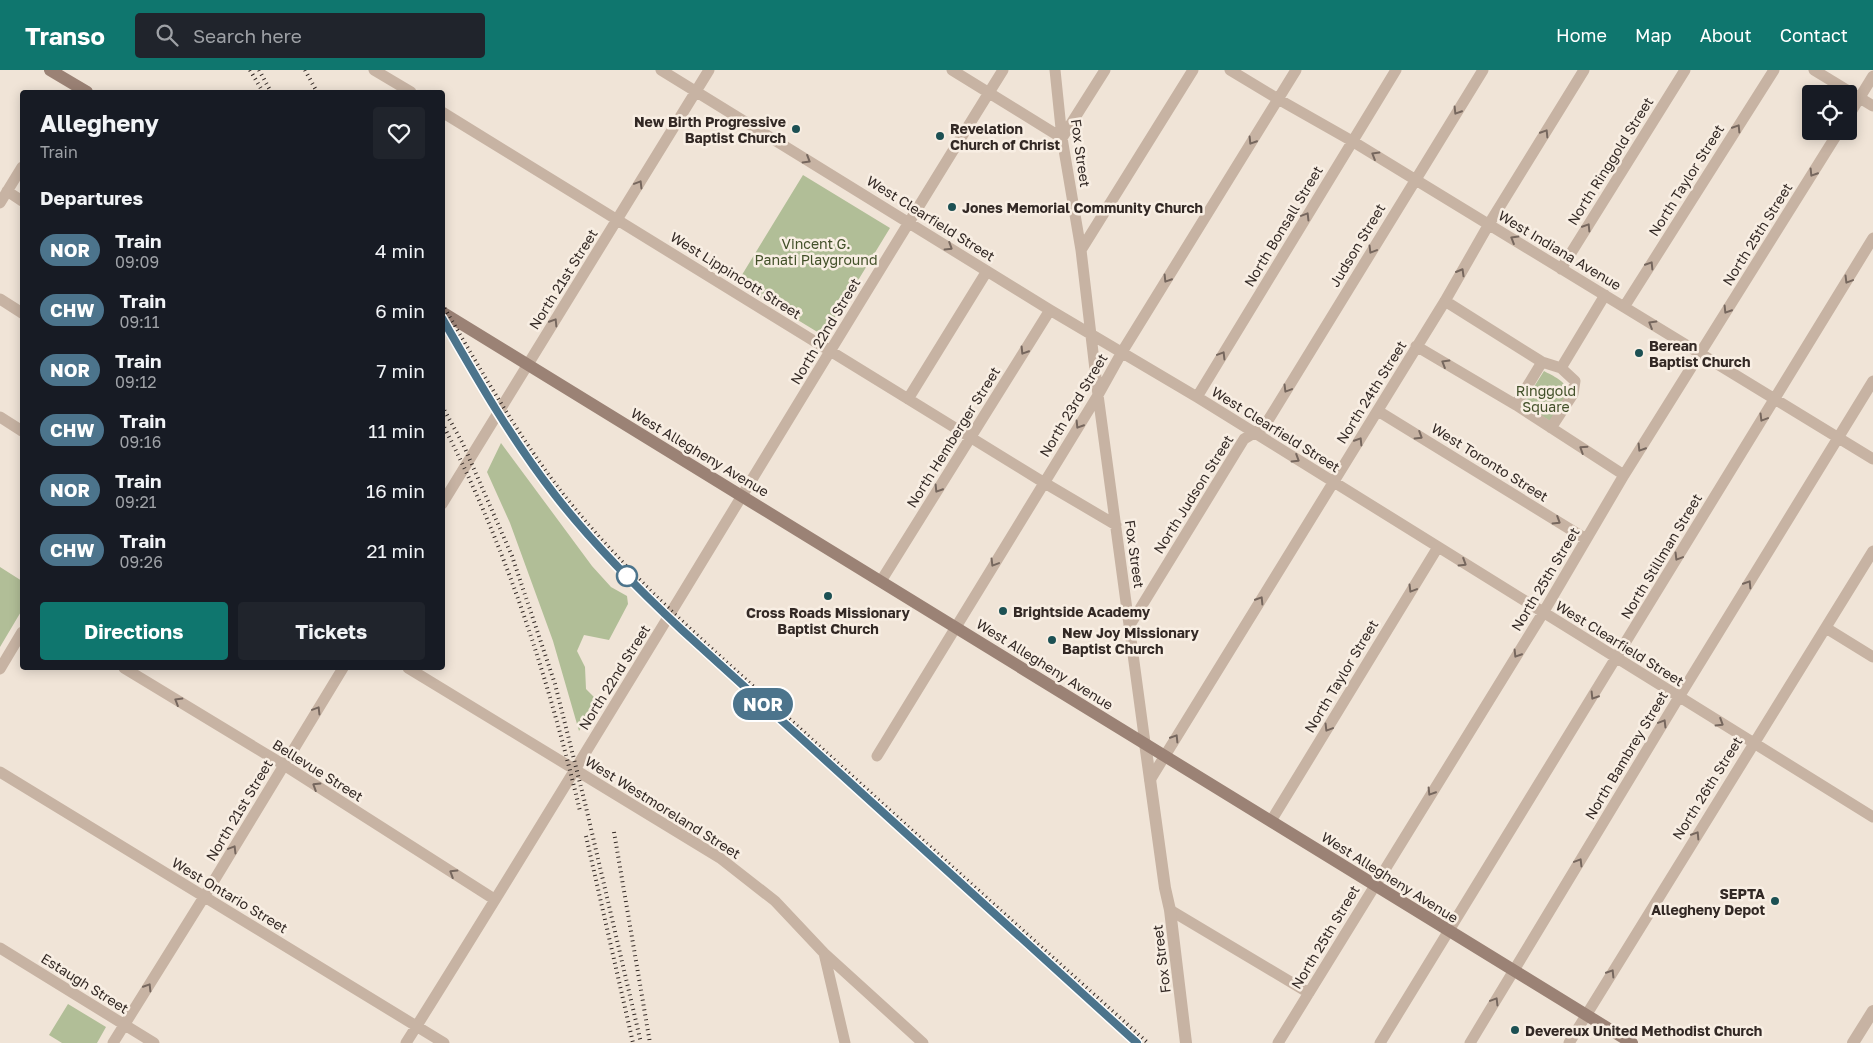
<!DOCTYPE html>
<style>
:root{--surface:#171b24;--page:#20242c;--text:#f1f3f6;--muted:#9ea1a6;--accent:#0f766e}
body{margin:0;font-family:"Golos Text",sans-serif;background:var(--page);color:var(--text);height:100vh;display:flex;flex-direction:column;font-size:19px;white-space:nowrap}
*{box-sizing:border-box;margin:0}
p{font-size:16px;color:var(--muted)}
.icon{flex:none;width:28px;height:28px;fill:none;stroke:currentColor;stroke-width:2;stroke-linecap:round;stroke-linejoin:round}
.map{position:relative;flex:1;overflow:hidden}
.details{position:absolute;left:20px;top:20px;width:425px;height:580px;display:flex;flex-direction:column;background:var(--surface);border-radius:5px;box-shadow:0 2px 12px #0003}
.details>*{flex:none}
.badge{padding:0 10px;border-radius:16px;font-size:18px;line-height:32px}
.fabs{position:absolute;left:1802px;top:15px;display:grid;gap:10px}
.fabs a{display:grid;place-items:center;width:55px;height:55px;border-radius:5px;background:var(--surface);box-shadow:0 2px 12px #0003;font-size:25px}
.map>.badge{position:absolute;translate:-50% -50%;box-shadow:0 0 0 2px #fff}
h2{padding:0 20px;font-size:19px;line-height:45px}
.round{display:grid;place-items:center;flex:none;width:52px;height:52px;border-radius:5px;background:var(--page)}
.head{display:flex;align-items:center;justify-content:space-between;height:85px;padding:0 20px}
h1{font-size:24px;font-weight:700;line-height:38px}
.button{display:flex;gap:10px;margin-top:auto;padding:10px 20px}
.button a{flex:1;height:58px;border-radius:5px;background:var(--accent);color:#fff;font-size:20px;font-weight:700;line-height:58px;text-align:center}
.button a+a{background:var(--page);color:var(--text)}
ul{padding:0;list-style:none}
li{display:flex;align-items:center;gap:15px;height:60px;padding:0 20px}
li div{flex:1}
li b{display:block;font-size:19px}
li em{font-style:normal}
li .badge{min-width:55px;font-weight:700;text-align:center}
header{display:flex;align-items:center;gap:30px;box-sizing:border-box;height:70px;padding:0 25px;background:var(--accent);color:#fff}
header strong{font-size:24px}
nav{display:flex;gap:28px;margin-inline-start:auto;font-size:18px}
.search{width:350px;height:45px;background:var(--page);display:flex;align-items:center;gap:12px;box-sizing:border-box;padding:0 18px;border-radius:5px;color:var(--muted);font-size:19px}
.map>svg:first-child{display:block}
</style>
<header>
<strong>Transo</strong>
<div class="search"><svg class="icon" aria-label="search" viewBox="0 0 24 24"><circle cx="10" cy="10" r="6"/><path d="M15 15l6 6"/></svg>Search here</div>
<nav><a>Home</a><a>Map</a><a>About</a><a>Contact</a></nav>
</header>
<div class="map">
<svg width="1873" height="973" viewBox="0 0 1873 973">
<rect width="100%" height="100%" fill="#f0e4d7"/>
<path fill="#b1be97" d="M803,105L890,158L824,266L737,213Z
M1544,301C1553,306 1566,311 1568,322L1550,351L1523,334Z
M501,373L592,496L611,517L627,526L628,534L609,570L584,565L577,581L585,597L586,619L598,631L579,661L553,571L510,453L487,402Z
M0,497L22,511V540L0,577Z
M68,934L106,957L97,973H62L49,965Z"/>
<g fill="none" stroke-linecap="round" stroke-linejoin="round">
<path stroke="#c7b3a3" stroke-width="11" d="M374,0L411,22
M661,0L1050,240L1197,327L1873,747
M952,0L1062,68L1105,0
M1055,0L1062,68L1081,180L1098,325L1145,673
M1230,0L1278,29L1352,71L1873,389
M1814,0L1873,36
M442,42L1043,412L1116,455
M1849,45L1873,6
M7,121L22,131
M0,133L22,97
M1081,180L1193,0
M1561,199L1685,0
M0,229L22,243
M1445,231L1542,292L1561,298L1575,311L1573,324L1551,358
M1624,237L1774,0
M1416,276L1516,335L1624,405
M1561,298L1605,225
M1197,327L1396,0
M908,329L987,201
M1516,335L1542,292
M1378,341L1586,469
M0,347L22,361
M442,434L709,0
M881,511L1050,240
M1130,555L1244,369L1264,357L1483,0
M1826,558L1873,587
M124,598L284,695L494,829
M408,598L720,788L775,831L824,883L923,973
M0,599L22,562
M877,686L1098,325L1122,282L1296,0
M0,702L444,973
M1150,710L1445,231L1489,154L1584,0
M1271,751L1438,477
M1170,840L1309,923
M0,878L154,973
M824,883L845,973
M113,973L204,827L343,598
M406,973C608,651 802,323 1003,0
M1278,973L1543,543L1624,405L1839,61
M1380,973L1873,168
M1470,973L1679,627L1873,311
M1569,973L1873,481"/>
<path stroke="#c7b3a3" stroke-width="12" d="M1145,673L1165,818L1170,840L1186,973
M1853,973L1873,941"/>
<path stroke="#9b8275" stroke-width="12" d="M50,0L87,22
M442,242L1632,973"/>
<path stroke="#332925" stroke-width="4" stroke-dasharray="1 4" stroke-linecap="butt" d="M250,0L263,22
M259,0L271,22
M305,0L317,22
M442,234C482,302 521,372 571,434C637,515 718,584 795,654C912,761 1030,867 1148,973
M442,336L463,374L512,486L555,614L585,733L641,973
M442,353C506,476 548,607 580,741
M542,407L563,435
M639,518L737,611
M614,762L650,973
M586,766L633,973"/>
</g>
<defs><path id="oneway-chevron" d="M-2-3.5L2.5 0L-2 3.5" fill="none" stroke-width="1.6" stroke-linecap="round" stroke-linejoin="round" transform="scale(1.25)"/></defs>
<g stroke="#76675e">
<use href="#oneway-chevron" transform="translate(1457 41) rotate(122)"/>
<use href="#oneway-chevron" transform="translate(1737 58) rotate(-58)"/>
<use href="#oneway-chevron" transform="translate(1545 63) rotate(-58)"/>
<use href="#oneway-chevron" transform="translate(1252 71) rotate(122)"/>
<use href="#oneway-chevron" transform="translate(1375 85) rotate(-149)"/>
<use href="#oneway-chevron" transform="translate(807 90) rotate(31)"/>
<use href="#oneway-chevron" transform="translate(1813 103) rotate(122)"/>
<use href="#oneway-chevron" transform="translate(639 114) rotate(-59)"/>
<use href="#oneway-chevron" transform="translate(1306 146) rotate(-59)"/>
<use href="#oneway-chevron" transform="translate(1587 157) rotate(-58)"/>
<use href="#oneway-chevron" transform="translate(1514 169) rotate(-149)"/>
<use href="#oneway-chevron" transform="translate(949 177) rotate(32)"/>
<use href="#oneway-chevron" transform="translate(1372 180) rotate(121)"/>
<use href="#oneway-chevron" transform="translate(1650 195) rotate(-58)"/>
<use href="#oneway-chevron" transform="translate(1461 202) rotate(-60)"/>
<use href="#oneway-chevron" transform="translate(1167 209) rotate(122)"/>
<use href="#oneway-chevron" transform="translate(1848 210) rotate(121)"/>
<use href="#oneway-chevron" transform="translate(1727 240) rotate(122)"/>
<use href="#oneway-chevron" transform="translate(554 252) rotate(-58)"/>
<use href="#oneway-chevron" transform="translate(1652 254) rotate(-149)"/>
<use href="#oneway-chevron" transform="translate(1024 281) rotate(122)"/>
<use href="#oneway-chevron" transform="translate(1222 285) rotate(-59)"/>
<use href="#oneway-chevron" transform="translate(1445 293) rotate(-149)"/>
<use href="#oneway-chevron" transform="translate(1287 319) rotate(121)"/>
<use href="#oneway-chevron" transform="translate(1763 348) rotate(121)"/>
<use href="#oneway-chevron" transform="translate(1079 355) rotate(122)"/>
<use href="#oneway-chevron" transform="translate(1419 366) rotate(32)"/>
<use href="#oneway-chevron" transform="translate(1359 371) rotate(-58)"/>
<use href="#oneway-chevron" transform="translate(1641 378) rotate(122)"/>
<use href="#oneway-chevron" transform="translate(1583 379) rotate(-147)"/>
<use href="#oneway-chevron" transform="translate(1296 389) rotate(32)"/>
<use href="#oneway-chevron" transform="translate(938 419) rotate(122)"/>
<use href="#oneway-chevron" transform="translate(1557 451) rotate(32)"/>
<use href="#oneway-chevron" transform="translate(1678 487) rotate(121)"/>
<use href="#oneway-chevron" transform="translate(994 493) rotate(121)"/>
<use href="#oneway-chevron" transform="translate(1463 493) rotate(32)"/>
<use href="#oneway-chevron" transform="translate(1748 514) rotate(-58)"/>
<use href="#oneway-chevron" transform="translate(1412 519) rotate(121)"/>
<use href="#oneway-chevron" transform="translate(1260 530) rotate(-58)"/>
<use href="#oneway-chevron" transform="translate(1517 584) rotate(122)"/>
<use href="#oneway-chevron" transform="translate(1594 626) rotate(122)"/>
<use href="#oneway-chevron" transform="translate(178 631) rotate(-149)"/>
<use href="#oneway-chevron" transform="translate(317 640) rotate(-59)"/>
<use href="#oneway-chevron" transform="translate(1663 653) rotate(-59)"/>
<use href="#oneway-chevron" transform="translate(1720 653) rotate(32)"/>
<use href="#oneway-chevron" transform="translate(1328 658) rotate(121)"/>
<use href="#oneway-chevron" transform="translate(1175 668) rotate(-58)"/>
<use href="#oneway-chevron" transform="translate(316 716) rotate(-148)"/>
<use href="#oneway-chevron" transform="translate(1431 722) rotate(122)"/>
<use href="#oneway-chevron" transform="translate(1696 765) rotate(-58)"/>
<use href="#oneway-chevron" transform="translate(233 779) rotate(-59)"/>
<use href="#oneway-chevron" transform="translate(1579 792) rotate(-59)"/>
<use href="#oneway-chevron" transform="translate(453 803) rotate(-148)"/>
<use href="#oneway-chevron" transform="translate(1611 903) rotate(-58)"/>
<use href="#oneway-chevron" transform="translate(148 917) rotate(-58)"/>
<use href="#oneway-chevron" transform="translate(1495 931) rotate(-59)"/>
</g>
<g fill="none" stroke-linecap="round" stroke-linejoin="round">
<g stroke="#fff" stroke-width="11">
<path id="line" d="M442,248C477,309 512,370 555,425C593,474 637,518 682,560L1137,973"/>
</g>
<use href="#line" stroke="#4c748c" stroke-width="8"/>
</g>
<g fill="#1c5053" stroke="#f8eee3" stroke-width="2">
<circle cx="796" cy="59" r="5"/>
<circle cx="940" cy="66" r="5"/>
<circle cx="952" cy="137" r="5"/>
<circle cx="1639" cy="283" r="5"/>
<circle cx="828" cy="526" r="5"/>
<circle cx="1003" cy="541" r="5"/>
<circle cx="1052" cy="570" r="5"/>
<circle cx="1775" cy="831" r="5"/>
<circle cx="1515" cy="960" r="5"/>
</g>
<circle fill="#fff" stroke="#4c748c" stroke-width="2.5" cx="627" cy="506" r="10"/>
<g text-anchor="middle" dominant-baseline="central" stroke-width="5" stroke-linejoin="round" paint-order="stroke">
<g font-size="14" font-weight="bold" fill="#332925" stroke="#f8eee3" text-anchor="start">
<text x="786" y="51" text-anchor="end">New Birth Progressive<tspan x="786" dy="16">Baptist Church</tspan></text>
<text x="950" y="58">Revelation<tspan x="950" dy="16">Church of Christ</tspan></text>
<text x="962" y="137">Jones Memorial Community Church</text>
<text x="1649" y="275">Berean<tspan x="1649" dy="16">Baptist Church</tspan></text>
<text x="1013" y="541">Brightside Academy</text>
<text x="828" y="542" text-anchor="middle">Cross Roads Missionary<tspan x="828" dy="16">Baptist Church</tspan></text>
<text x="1062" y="562">New Joy Missionary<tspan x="1062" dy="16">Baptist Church</tspan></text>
<text x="1765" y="823" text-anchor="end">SEPTA<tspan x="1765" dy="16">Allegheny Depot</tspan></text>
<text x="1525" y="960">Devereux United Methodist Church</text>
</g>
<g font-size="14" fill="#332925" stroke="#f8eee3">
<text transform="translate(1081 83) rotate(82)">Fox Street</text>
<text transform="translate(1610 91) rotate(-58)">North Ringgold Street</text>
<text transform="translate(1686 110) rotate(-58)">North Taylor Street</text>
<text transform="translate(931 148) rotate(32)">West Clearfield Street</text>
<text transform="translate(1283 156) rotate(-59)">North Bonsall Street</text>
<text transform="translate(1757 164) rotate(-58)">North 25th Street</text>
<text transform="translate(1357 175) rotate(-59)">Judson Street</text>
<text transform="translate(1560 180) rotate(31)">West Indiana Avenue</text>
<text transform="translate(736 205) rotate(32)">West Lippincott Street</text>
<text transform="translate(563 209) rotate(-58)">North 21st Street</text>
<text transform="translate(825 261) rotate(-59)">North 22nd Street</text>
<text transform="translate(1371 322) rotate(-58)">North 24th Street</text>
<text transform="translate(1073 335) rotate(-59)">North 23rd Street</text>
<text transform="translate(1276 359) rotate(32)">West Clearfield Street</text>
<text transform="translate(953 367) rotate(-58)">North Hemberger Street</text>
<text transform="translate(700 382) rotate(31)">West Allegheny Avenue</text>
<text transform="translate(1490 392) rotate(32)">West Toronto Street</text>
<text transform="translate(1193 424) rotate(-58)">North Judson Street</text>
<text transform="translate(1135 484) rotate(82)">Fox Street</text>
<text transform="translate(1661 486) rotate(-59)">North Stillman Street</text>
<text transform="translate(1545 509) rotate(-59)">North 25th Street</text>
<text transform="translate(1620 573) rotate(32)">West Clearfield Street</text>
<text transform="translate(1045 594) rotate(32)">West Allegheny Avenue</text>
<text transform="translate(1341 606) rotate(-59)">North Taylor Street</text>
<text transform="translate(614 607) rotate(-58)">North 22nd Street</text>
<text transform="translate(1626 685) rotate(-59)">North Bambrey Street</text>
<text transform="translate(318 700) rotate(32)">Bellevue Street</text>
<text transform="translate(1707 718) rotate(-58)">North 26th Street</text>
<text transform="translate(663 737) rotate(32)">West Westmoreland Street</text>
<text transform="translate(239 740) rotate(-59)">North 21st Street</text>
<text transform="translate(1390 807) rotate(32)">West Allegheny Avenue</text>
<text transform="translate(230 825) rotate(31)">West Ontario Street</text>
<text transform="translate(1325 867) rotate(-59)">North 25th Street</text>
<text transform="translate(1161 889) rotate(-97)">Fox Street</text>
<text transform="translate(85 913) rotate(32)">Estaugh Street</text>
</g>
<g font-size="14" fill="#425029" stroke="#f8eee3">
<text x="816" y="173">Vincent G.<tspan x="816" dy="16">Panati Playground</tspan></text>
<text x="1546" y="320">Ringgold<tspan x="1546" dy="16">Square</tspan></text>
</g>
</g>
</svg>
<div class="fabs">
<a><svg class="icon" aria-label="locate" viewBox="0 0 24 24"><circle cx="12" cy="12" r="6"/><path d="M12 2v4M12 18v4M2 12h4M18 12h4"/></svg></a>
</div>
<b class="badge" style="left:763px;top:634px;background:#4c748c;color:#fff">NOR</b>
<section class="details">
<div class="head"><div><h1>Allegheny</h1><p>Train</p></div><a class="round"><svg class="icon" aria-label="heart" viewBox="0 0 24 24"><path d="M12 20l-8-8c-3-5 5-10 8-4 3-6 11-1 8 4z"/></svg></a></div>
<h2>Departures</h2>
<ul>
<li><span class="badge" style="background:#4c748c;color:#fff">NOR</span><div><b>Train</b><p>09:09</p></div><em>4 min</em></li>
<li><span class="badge" style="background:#4c748c;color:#fff">CHW</span><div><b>Train</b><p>09:11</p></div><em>6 min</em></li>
<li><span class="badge" style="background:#4c748c;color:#fff">NOR</span><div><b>Train</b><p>09:12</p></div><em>7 min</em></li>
<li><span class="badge" style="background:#4c748c;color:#fff">CHW</span><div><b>Train</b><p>09:16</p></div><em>11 min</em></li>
<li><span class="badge" style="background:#4c748c;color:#fff">NOR</span><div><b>Train</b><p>09:21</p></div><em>16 min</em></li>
<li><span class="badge" style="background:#4c748c;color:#fff">CHW</span><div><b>Train</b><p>09:26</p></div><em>21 min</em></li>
</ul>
<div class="button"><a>Directions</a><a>Tickets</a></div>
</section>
</div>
